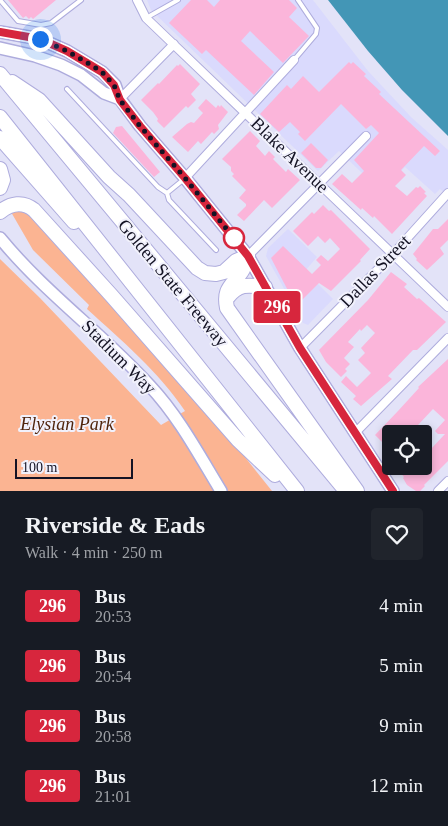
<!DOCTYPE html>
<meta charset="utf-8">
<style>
:root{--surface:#171b24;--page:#20242c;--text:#f1f3f6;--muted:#9ea1a6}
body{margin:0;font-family:"Times New Roman",serif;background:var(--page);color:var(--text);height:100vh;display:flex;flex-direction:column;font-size:19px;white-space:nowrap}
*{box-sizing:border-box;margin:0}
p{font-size:16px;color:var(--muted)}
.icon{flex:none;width:28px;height:28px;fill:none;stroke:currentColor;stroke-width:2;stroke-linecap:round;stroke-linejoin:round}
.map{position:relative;height:491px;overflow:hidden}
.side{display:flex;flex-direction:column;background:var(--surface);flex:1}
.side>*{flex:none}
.badge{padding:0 10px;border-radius:4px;font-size:18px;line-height:32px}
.fabs{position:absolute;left:382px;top:425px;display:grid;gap:10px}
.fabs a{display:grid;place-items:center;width:50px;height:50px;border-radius:5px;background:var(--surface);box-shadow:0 2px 8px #0003;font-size:25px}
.scale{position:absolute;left:15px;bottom:12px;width:118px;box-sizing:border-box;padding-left:5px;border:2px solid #141324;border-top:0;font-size:14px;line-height:18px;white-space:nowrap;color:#141324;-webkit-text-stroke:4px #f1f1fc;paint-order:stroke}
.you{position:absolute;width:25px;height:25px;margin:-12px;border:4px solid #fff;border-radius:50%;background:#1a73e8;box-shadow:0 0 0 8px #1a73e833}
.map>.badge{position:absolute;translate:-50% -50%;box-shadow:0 0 0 2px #fff}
.round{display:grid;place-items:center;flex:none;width:52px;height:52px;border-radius:5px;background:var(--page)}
.head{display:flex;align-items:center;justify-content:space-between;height:85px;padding:0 25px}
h1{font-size:24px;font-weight:700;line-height:38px}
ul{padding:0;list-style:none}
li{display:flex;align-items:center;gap:15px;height:60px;padding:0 25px}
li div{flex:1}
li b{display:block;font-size:19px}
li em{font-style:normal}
li .badge{min-width:55px;font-weight:700;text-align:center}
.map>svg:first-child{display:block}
</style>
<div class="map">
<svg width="448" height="491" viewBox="0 0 448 491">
<rect width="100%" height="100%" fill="#e3e3f8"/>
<path fill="#dadafd" d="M147,0H313L368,71L411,117L448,150V196L440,189L435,194L405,167L381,191L339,151L318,171L151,10Z
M288,229L317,257L305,271L333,299L308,325L303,323L266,256L268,248Z"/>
<path fill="#fbb492" d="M16,210L26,211L57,244L146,345L169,367L225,432L272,491H0V259L40,298L161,425L185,411C159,372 121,340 87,309L89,305L33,250L11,212Z"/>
<path fill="#4396b6" d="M328,0H448V136L402,90L368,51Z"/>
<path fill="#fbb5da" d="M8,0H56L33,19L31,17L29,19L26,16L23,18Z
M191,0H207L214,7L220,0H289L297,8L289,17L309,36L283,63L250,31L241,41L274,72L254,95L206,50L202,54L169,23Z
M349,62L351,64L353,62L366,74L364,76L381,92L379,94L440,151L435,156L424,146L401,170L406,175L395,186L407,196L416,187L418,188L420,186L426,192L424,193L427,196L392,234L374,216L373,218L362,208L361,210L332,184L342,174L352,183L364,171L354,160L379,133L371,125L366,129L341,104L305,141L298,134L300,132L290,122L279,132L260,114L287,85L291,89L303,76L319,92Z
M180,64L200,84L191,94L196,100L188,108L186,106L164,128L157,121L158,119L153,112L141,100L158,83L159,84L177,65L178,66Z
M206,99L216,108L218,105L220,107L221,105L228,112L218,125L219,129L214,134L212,132L201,144L198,141L188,152L172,137L187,124L191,122L194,123L203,113L198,108Z
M122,126L160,172L154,177L113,133L116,127Z
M250,131L260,141L256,146L265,156L269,151L275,157L273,159L286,172L288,169L300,180L272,208L264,200L244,221L237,215L246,206V204L239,198L246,190L232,176L234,174L231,171V167L222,159Z
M311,143L328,160L321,168H316L301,153Z
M323,205L329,211L331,210L370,249L360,260L361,261L331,291L319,283L296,306L271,258L283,246L312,274L321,265L316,260L321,255L328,261L340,249L330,238L325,243L318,236L308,246L293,231L312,212L314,214Z
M448,219V240L440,248L444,254L427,270L416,260L417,259L413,254L433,229H438Z
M391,272L407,284L404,287L417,299L419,298L446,322L417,350H413L388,376L392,379L361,406L353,399L356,396L341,382L346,376L357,387L371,373L358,360L365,353L361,348L375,333L367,325L361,331L360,329L348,342L354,347L344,358L350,364L345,369L347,371L341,377L326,362L319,350L368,300Z
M448,359V461L424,485L425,486L420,491H416L407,485L403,478L404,477L395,466H424V444L430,450L445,434H438L435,431L445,420L433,409L418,425L428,434H391V451L375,435L398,411L419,388L418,387Z"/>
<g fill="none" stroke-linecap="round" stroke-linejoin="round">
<g stroke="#aeacdd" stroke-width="6">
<path id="service" d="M0,0L18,21L41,25L51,23L81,0
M146,18L178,0
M294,60L316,34L317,28L298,0
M67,89L158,187L167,193
M183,180L167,193L169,200L216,250"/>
</g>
<g stroke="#aeacdd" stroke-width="10">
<path id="minor" d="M137,0L146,18L448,307
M120,99L174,44
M185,178L294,60
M248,256L366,136
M300,348L393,254L448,193
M355,433L448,338
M438,491L448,481"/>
</g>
<g stroke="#aeacdd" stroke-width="14">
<path id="secondary" d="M0,32L40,39L67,51L102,72L115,85L120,99L140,126L185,178L248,256L300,348L393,491
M0,48L35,56L61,65L81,75L104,93L120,99
M0,238C45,293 103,334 150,386C179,417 199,455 221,491"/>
</g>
<g stroke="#aeacdd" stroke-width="16">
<path id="motorway" d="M0,74L346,491
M12,82L39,100L109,177L129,195L197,268L205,273L216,274L224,272L236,261L248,256
M0,117L297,491
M0,138L74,222
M0,169L3,180L0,188
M0,212C11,203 23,201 34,210L111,295L238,440L275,475
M248,256C246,261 245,267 242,271C232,286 223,288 227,308L357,491
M228,297C239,283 248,285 265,287"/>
</g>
<use href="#service" stroke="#fff" stroke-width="4"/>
<use href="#minor" stroke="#fff" stroke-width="8"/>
<use href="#secondary" stroke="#fff" stroke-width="11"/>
<use href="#motorway" stroke="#fff" stroke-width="14"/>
</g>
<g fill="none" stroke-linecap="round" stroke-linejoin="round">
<g stroke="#fff" stroke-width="11">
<path id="line" d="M0,32L40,39L67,51L102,72L114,85L120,100L140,126L185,178L248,256L300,348L393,491"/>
</g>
<use href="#line" stroke="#d7263d" stroke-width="8"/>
<path stroke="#141324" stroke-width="5" stroke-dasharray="0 9" d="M40,39L67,51L86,62L102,72L114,85L120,100L140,126L185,178L238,243L234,238"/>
</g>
<circle fill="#fff" stroke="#d7263d" stroke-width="2.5" cx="234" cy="238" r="10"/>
<g text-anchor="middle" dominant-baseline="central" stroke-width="4" stroke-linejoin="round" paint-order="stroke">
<g font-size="18" fill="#141324" stroke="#f1f1fc">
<text transform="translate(290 155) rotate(44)">Blake Avenue</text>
<text transform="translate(375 271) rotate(-46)">Dallas Street</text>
<text transform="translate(173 283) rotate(50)">Golden State Freeway</text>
<text transform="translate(119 357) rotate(45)">Stadium Way</text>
</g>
<g font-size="18" font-style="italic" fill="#50240c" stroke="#f1f1fc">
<text x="67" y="424">Elysian Park</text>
</g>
</g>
</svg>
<div class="fabs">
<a><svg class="icon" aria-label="locate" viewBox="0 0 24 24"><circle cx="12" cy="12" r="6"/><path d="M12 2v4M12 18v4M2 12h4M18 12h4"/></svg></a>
</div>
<div class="scale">100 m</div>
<div class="you" style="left:40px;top:39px"></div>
<b class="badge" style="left:277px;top:307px;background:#d7263d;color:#fff">296</b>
</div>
<section class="side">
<div class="head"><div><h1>Riverside &amp; Eads</h1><p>Walk · 4 min · 250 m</p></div><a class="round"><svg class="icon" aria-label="heart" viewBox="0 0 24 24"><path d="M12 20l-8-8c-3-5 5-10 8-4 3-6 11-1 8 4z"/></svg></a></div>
<ul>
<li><span class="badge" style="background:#d7263d;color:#fff">296</span><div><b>Bus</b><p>20:53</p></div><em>4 min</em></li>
<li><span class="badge" style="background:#d7263d;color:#fff">296</span><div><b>Bus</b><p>20:54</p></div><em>5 min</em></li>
<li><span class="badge" style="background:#d7263d;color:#fff">296</span><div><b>Bus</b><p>20:58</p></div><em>9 min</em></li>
<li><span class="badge" style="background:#d7263d;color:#fff">296</span><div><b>Bus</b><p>21:01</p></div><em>12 min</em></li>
</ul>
</section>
